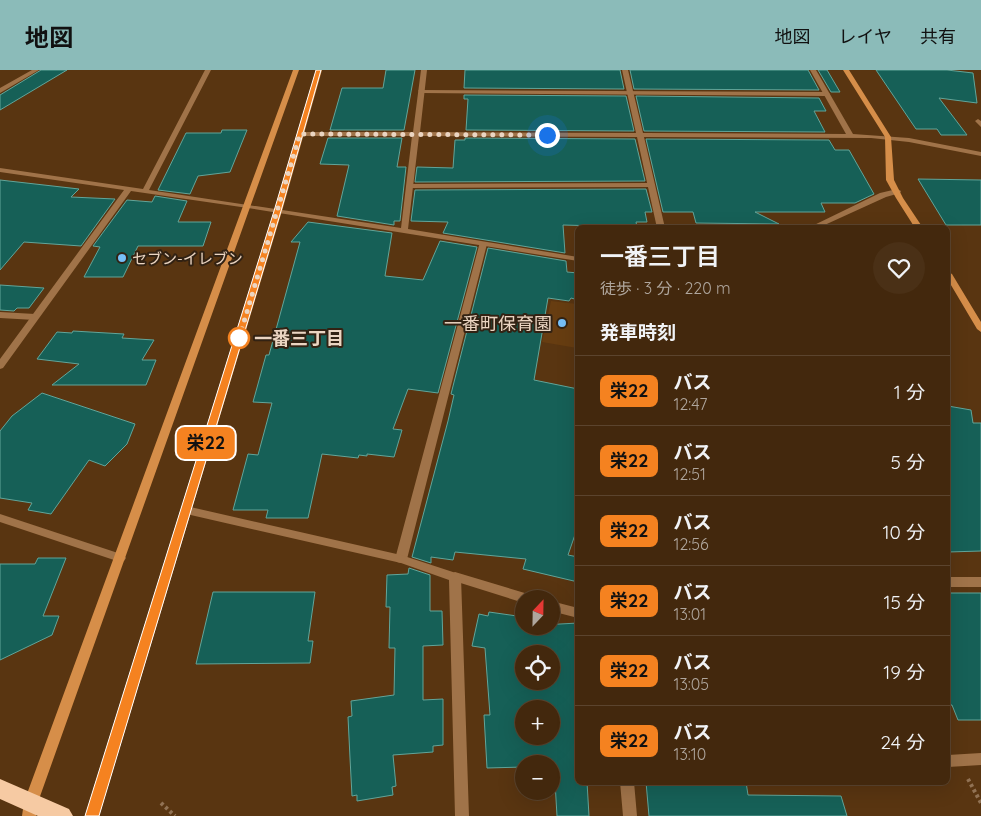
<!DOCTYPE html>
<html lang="ja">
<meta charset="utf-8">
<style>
:root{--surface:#43280d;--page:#4a3016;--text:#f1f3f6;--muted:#afa69d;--line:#5b442e;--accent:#8bbbb9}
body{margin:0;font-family:Quicksand,"Noto Sans JP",sans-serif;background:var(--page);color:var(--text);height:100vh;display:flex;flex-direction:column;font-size:19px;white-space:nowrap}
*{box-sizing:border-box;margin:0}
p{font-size:16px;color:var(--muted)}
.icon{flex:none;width:28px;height:28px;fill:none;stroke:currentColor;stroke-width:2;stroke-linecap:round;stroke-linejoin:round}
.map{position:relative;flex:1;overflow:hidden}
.side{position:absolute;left:575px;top:155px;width:375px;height:560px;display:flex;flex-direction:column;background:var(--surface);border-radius:8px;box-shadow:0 5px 20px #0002,0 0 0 1px var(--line)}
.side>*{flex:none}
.badge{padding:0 10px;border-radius:8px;font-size:18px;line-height:32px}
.needle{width:32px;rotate:22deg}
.tools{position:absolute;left:515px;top:520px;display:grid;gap:10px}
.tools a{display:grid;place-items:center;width:45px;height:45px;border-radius:50%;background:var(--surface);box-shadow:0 5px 20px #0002,0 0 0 1px var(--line);font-size:25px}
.you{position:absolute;width:25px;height:25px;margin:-12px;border:4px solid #fff;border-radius:50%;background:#1a73e8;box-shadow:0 0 0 8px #1a73e833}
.map>.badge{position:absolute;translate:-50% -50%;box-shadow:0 0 0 2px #fff}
h2{padding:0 25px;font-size:19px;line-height:45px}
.round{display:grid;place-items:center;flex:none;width:52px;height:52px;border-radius:26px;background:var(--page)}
.head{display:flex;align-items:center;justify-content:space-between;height:85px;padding:0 25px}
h1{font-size:24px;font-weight:600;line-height:38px}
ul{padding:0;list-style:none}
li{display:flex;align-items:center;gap:15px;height:70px;padding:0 25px;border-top:1px solid var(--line)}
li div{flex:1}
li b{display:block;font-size:19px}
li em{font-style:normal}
li .badge{min-width:55px;font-weight:700;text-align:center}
header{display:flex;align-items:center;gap:30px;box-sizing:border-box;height:70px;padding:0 25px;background:var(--accent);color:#111}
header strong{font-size:24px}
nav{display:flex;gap:28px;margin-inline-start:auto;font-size:18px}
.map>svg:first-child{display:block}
</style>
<header>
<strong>地図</strong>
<nav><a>地図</a><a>レイヤ</a><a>共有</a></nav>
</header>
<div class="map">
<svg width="981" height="746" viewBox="0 0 981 746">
<rect width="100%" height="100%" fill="#593511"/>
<path fill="#673d11" d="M551,231L577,234V278L542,272Z"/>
<path fill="#166057" stroke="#61a59a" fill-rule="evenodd" d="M41,0H67L0,40V25Z
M386,0H415L404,60H330L342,18H383Z
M465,0H620L624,19L464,18Z
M630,0H808L819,20L634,19Z
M818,0H827L840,22H831Z
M876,0H947L973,3L977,33L939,28L967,65H941L937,59H916Z
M464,25L626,26L634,61L466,60L468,29H464Z
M636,26L819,28L826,41H814L825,62L644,61Z
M222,60H247L230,102L198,106L190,124L158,120L186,63H221Z
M328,68H402L397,97H406L400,151H394V155L337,146L349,95L320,94Z
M465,68L635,69L645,111L415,112L417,97L453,98L455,70H465Z
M646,69L829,70L835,80H849L874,124L855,133H821L825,142H755L779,154L696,153L693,142H663Z
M918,109L981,110V155H946Z
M0,110L79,119L71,127L115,129L81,176L24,172L0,200Z
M646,119L652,142H645L647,152H636L637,157L563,155L565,183L443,163L448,152L411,151L415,120Z
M155,126L187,131L178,152H211L203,176H138L123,207H84L100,177L93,176L127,130L152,132Z
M308,152L392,163L385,206L423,210L440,171L477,177L438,323L408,319L393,359L402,360L394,387L367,384V386L359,385L358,388L322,384L308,448H266L268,440H233L248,384L258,385L272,333L253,332L266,285H269L300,172H291Z
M488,178L566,191L567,202L578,203V230L571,228L569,231L548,228L534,310L578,319V456L568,485L578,487V512L523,499L526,489L455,482L453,490L431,487V493L412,487L448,351L454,325L451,324Z
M0,215L44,218L29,238H17L14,241L0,240Z
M73,261L124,264L122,268L154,270L142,290H156L146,315H52L79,294L37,289L57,262L72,263Z
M42,323L135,354L127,374L105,396L89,390L51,444L28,440L32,433L0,428V361L12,346Z
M948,336L971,340L973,353H981V481L948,482Z
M38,488H66L43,546H59L52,565L0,590V494H35Z
M409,498L430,505V541H442L443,575L423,576V630L443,629V675L433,676V682L393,685L396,716L392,717L393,725L357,731V725L352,726L350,688L348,647L352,646L351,631L394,625L395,578H389L390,537H386L387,505L408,504Z
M213,522H315L308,571H313L310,593L196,594Z
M948,523H981V650H958L952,635H948Z
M489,542L524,547V556L578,553V712H587L589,746H557L554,695L551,694H524V697L487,698L484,645H490L485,578L472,576L479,544L488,546ZM524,584H551V611H524ZM524,639H551V666H524Z
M646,712H746L748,725L841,726L847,746H649Z"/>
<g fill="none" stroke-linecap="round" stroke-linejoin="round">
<path stroke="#917254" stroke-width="4" stroke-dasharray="3 3" stroke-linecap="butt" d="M968,709L981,733
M161,733L175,746"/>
<path fill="#a07349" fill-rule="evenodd" d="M32,0H39L0,23V18Z
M419,20L827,22L830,24L827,26L421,23L418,21Z
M978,49L981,51V57L975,51Z
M651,113L655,115L654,117L410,118L406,116L410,114Z
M897,119L901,121L900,123L886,127L818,158H808L880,123Z
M480,172H483L487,174L407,489L405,492L401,493L397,492L395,489Z
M0,242L35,244L39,247L35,250L0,248Z
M455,502L528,524L532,526L534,529H524V533L451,510L449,507L451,504Z
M551,531L578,538V548L551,541Z"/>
<path fill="#a07349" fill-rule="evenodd" d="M205,0H211L149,120L401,158L412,66H300L297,64L300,62H413L421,0H427L420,62L636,63L622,0H628L643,63L846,64L810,0H816L853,64L909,68L981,82V86L909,72L871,68L644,67L665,158H657L637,67L419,66L408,159L578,187V191L248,138L131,121L3,298L0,299V289L124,120L0,102V98L143,119Z
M186,436L401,485L459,504L461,507L469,746H455L449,510L401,493L182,443L181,440L182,437Z
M0,444L124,485L126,488L124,491L120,492L0,452Z
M948,507H981V517H948Z
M981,683V695L948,697V685Z
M620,712H634L637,746H623Z"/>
<path fill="#d68e49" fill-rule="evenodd" d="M293,0H299L38,732L36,746H22L24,732Z
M316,0H322L282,141L99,746H85L274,141Z
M843,0H849L891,67L894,110L903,128L923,158H915L896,128L886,110L885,67Z
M948,202L952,204L981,252V262L977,259L948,210Z"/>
<path fill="#f6caa3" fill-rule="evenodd" d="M0,709L69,739L73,746H38L0,729Z"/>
</g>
<path fill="#f58220" stroke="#fff" d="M316,0H321L281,141L99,746H85L274,141Z"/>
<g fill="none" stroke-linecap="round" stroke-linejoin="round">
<path stroke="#ebd5c2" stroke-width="5" stroke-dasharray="0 9" d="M239,268L238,272L300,64L547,65"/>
</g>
<g fill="#77c0f7" stroke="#322213" stroke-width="2">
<circle cx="122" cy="188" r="5"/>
<circle cx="562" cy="253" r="5"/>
</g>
<circle fill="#fff" stroke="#f58220" stroke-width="2.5" cx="239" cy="268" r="10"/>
<g text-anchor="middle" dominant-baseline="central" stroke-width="4" stroke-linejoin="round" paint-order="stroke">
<g font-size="15" fill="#ebd5c2" stroke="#322213" text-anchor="start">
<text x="132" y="188">セブン-イレブン</text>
</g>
<g font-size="18" fill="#ebd5c2" stroke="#322213" text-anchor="end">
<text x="552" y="253">一番町保育園</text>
</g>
<g font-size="18" font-weight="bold" fill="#ebd5c2" stroke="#322213" text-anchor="start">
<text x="254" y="268">一番三丁目</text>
</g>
</g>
</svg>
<div class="tools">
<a><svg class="needle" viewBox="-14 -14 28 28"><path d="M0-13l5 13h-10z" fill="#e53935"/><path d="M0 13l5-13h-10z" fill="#afa69d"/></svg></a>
<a><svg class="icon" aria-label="locate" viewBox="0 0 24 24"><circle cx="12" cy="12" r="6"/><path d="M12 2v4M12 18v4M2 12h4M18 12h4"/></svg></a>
<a>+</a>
<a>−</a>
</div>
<div class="you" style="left:547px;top:65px"></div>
<b class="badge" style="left:206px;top:373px;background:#f58220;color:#111">栄22</b>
<section class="side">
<div class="head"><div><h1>一番三丁目</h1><p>徒歩 · 3 分 · 220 m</p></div><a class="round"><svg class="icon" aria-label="heart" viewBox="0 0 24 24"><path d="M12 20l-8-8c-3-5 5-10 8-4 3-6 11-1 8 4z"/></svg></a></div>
<h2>発車時刻</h2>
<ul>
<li><span class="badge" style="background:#f58220;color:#111">栄22</span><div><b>バス</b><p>12:47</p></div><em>1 分</em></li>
<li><span class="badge" style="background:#f58220;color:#111">栄22</span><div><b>バス</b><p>12:51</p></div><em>5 分</em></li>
<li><span class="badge" style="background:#f58220;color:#111">栄22</span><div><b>バス</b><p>12:56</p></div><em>10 分</em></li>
<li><span class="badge" style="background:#f58220;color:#111">栄22</span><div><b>バス</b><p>13:01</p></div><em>15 分</em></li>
<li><span class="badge" style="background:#f58220;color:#111">栄22</span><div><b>バス</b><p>13:05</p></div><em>19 分</em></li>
<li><span class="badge" style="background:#f58220;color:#111">栄22</span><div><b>バス</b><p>13:10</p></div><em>24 分</em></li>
</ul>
</section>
</div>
